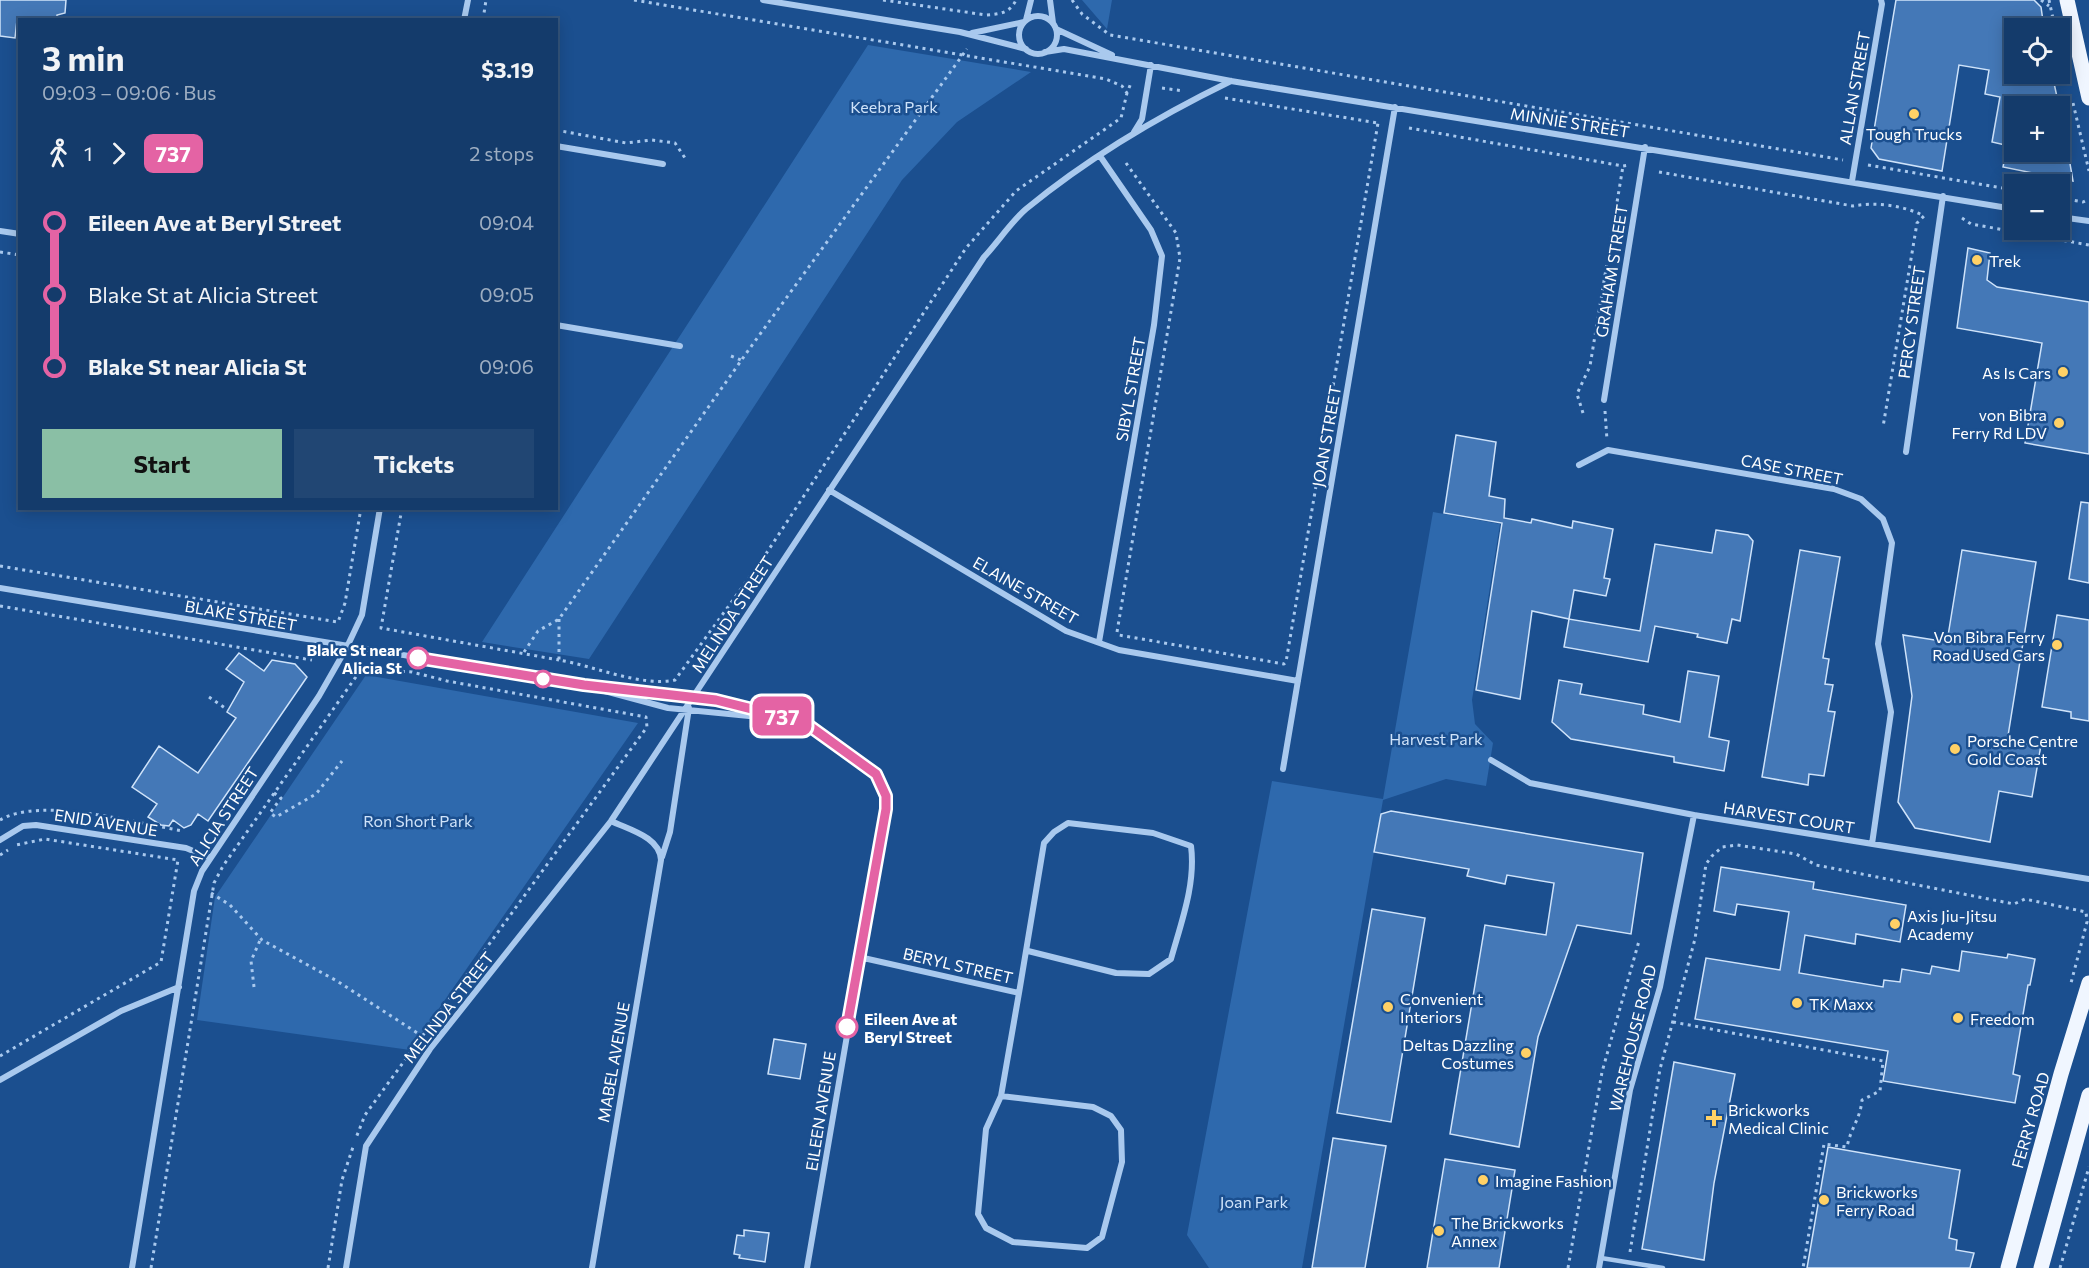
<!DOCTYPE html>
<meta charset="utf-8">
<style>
:root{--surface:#143b6b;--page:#214673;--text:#f1f3f6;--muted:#9dadc1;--line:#33557e;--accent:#8abfa5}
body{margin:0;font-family:Commissioner,sans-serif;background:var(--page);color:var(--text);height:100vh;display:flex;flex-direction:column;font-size:22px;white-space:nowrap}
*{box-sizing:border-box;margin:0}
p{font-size:20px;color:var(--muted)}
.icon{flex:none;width:33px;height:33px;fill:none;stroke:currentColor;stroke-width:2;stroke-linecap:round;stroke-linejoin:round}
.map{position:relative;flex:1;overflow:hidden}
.panel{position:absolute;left:18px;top:18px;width:540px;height:492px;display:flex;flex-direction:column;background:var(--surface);border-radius:0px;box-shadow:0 3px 15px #0003,0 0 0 2px var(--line)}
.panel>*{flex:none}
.badge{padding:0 12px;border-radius:9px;font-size:21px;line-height:39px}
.fabs{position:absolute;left:2004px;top:18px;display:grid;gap:12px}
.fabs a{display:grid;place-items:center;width:66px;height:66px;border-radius:0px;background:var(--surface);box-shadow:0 3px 15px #0003,0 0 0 2px var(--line);font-size:30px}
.map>.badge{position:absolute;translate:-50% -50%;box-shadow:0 0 0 3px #fff}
.legs{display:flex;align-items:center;gap:9px;height:66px;padding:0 24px;font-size:20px}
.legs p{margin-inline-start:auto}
.overview{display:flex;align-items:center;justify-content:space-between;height:102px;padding:0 24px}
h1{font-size:33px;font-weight:700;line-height:45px}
.cta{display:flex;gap:12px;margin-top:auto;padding:12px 24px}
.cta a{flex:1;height:69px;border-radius:0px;background:var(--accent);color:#111;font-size:24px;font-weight:700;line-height:69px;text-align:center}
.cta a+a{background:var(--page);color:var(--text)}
ul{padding:0 24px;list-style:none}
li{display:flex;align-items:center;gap:21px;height:72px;font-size:22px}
li i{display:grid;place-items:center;width:9px;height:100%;margin:0 8px;background:currentColor}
li i::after{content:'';width:15px;height:15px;margin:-8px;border:4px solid;border-radius:50%;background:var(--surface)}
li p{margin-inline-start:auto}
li:first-child i{background:linear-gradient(#0000 50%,currentColor 0)}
li:last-child i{background:linear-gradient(currentColor 50%,#0000 0)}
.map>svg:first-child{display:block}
</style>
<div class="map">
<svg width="2089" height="1268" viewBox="0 0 2089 1268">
<rect width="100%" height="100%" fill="#1b4f8f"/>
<path fill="#2e69ad" d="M1082,0H1112L1107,29Z
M868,45L1031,72L957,122L902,180L589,659L482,642Z
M1433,512L1500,524L1472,700L1475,724L1493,743L1486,786L1446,779L1383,800L1302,1268H1209L1187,1235L1272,781L1383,799Z
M366,675L638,723L410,1050L197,1020L215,897Z"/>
<path fill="#4478b7" stroke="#cfe3fa" stroke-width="1.5" d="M0,0H66L65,13L57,15V20H17L15,38L0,36Z
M1896,0H2034L2041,7L2044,28H2014V74H2052L2059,106H2014V147L1992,142L2000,97L1985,94L1989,70L1959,65L1942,171L1879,159L1871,148Z
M2006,152H2068L2073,181L2003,167Z
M1968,248L1990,253L1987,280L1997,287L2089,302V454L2025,443L2042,343L1957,328Z
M1456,435L1496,442L1489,496L1505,499L1504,518L1531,523L1532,519L1572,528L1573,521L1613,529L1604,578L1610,579L1606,596L1574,590L1569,619L1532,611L1520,699L1476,690L1502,523L1444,513Z
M2081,502L2089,503V583L2069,579Z
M1716,530L1748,535L1753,541L1740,621L1732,619L1727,643L1697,637L1698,634L1655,626L1648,662L1564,647L1569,619L1640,631L1655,544L1712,553Z
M1800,550L1840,557L1823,658L1829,659L1825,684L1833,685L1828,711L1835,712L1824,776L1809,774L1808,785L1762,777Z
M1962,550L2036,562L2007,742L2041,745L2032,797L1999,791L1990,842L1915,828L1898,802L1912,696L1903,635L1947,642Z
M2057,615L2089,620V721L2071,718V712L2042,707Z
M239,653L264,671L272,660L295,664L307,677L208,821L198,814L191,825L184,828L173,820L169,826L161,825L148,817L157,804L132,787L159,746L198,773L236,718L227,712L244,682L226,669Z
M1688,671L1719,676L1709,737L1729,741L1724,771L1674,762V757L1571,739L1552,722L1559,680L1582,684L1580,694L1644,705L1643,714L1680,722Z
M1391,811L1643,853L1631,934L1577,925L1538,1037L1519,1147L1450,1134L1485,925L1546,935L1554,883L1507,875L1505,884L1467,876L1469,869L1374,852L1381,814Z
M1721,867L1814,882L1813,889L1906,905L1900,942L1856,934L1855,944L1805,935L1799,973L1883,987L1884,980L1900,982L1902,969L1930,974L1932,966L1959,971L1962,951L2007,958L2008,954L2035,959L2030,985H2028L2013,1074L2020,1076L2015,1103L1883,1081L1888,1051L1695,1019L1706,958L1780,970L1789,912L1737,904L1735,915L1714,911Z
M1372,909L1425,918L1391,1122L1337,1113Z
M774,1039L806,1044L800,1079L768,1074Z
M1674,1062L1735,1074L1714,1183L1704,1260L1642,1249Z
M1333,1138L1386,1146L1365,1268H1312Z
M1828,1147L1960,1170L1949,1238L1957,1240L1956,1250L1974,1253L1970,1268H1807Z
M1445,1159L1515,1170L1499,1268H1427Z
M744,1230L769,1233L765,1262L739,1258L740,1255L734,1254L737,1235L744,1236Z"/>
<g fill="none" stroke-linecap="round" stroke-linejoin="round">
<path stroke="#a9c9ee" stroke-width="3" stroke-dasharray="3 4.5" stroke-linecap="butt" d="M634,0L1106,79L1122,86L1127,93L1131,83
M883,0L986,15C1000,14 1010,13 1016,0
M1072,0L1082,14L1110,35L1843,160
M2041,0L2049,6
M2049,0L2055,28
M483,20L486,0
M1162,88L1184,91
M1225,98L1378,123
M2073,103L2089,171
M1409,128L1623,166L1630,165
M556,130L626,143L652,140L675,143L685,158
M1126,163L1176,233L1180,258L1117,632L1119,635L1284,664L1286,662L1378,123
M1868,165L2014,190
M1659,172L1853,206C1875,202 1903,205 1924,216L1917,223L1883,427
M2060,198L2083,202L2089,199
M1962,218L1971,224L2089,245
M0,252L20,255
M731,356L741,360
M1605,411L1607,440
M1583,413L1577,394L1590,366L1623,166
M402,508L381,628L559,660
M0,566L338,622L345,603L361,508
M0,606L312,660
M559,619V660C594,666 641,687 675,680L762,560L966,248L1016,191L1121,118L1127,93
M524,652L538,631L559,619L750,348L967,49
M209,697L228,710
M274,793L281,798L270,813L276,817L316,794L342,761
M0,820C41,796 136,823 183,831
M0,855L8,850
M211,893L230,905L262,940L337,981L422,1036
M254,987L251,961L261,938
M1673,1022L1883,1061L1880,1091L1862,1100C1860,1120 1851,1127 1847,1147L1824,1144L1803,1268
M0,1056L161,962L178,860L45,839L16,845
M1630,1252L1660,1069L1695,939L1706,864L1712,856L1722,847L1737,845L1796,854L1816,865L2014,904L2025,899L2086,912L2087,922L2071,983
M151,1268L214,883L223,866L360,671L364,669L412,672L447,681L646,717L647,727L365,1115L356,1138
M328,1268L342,1180L354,1144
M1568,1268L1602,1072L1639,941
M2060,1268L2089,1167"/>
<path stroke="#a9c9ee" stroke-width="4.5" d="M1601,1258L1663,1268"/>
<path stroke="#a9c9ee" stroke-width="6" d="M763,0L960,32L1026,49
M1050,0L1053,23
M1019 35a19 19 0 1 1 38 0a19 19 0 1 1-38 0Z
M464,20L468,0
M1026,20L1031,0
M1056,29L1112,55
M972,33L1024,22
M1045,52L1064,49L1231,81L2014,209
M1134,132L1142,119L1151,65
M556,146L663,164
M1852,181L1882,4L1881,0
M2060,217L2089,221
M0,231L20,234
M556,325L680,346
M1604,400L1645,147
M1906,452L1943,196
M1579,465L1608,450L1834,489L1861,499L1883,519L1892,543L1878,644L1891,712L1872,844
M829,490L1066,631L1119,650L1298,681
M0,588L584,685L741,705L808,724L866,765L882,785L886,809L807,1268
M1099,642L1154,325L1162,256L1151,230L1100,156
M601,690L668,708L779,719
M1491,760L1530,783L1694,815L2089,879
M1283,769L1395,107
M0,840L23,826L36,825L186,848L210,858
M662,857L670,832L689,708
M859,957L1019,993L1001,1096L986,1129L978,1214L986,1228L1013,1242L1087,1248L1102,1237L1122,1162L1121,1130L1111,1116L1093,1107L1001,1096
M1019,993L1044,843L1054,832L1068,823L1153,833L1191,846C1196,884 1181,923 1171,959L1149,974L1116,973L1028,951
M0,1080L121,1011L179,987
M132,1268L194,891L202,871L319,696L347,647L362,615L380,508
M346,1268L366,1146L430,1049L611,821L984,257C998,242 1011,222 1026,209C1088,158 1159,116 1231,81
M592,1268L661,860C660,837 630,830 611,821
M1599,1268L1630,1090L1660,987L1694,815"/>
<path stroke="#f0f6ff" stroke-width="15" d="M2067,0L2089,98
M2008,1268L2061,1074L2089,983
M2041,1268L2089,1095"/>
</g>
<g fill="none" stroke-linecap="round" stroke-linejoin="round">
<g stroke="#fff" stroke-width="14">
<path id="line-1" d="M418,658L584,685L716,700L804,722L876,774L886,796V809L847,1027"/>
</g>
<use href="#line-1" stroke="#e463a4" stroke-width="9"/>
</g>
<g fill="#ffd166" stroke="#1b4f8f" stroke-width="2">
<circle cx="1914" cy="114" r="6"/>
<circle cx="1977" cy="260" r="6"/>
<circle cx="2063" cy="372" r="6"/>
<circle cx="2059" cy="423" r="6"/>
<circle cx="2057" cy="645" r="6"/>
<circle cx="1955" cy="749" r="6"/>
<circle cx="1895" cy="924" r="6"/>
<circle cx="1797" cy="1003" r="6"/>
<circle cx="1388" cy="1007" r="6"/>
<circle cx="1958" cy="1018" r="6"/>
<circle cx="1526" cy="1053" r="6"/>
<path d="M1711 1109h6v6h6v6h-6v6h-6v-6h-6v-6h6z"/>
<circle cx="1483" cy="1180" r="6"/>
<circle cx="1824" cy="1200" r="6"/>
<circle cx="1439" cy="1231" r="6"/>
</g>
<g fill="#fff" stroke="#e463a4" stroke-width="3">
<circle cx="418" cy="658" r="10"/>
<circle cx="543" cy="679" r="8"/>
<circle cx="847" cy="1027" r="10"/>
</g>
<g text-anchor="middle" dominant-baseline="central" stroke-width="5" stroke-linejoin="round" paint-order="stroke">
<g font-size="16" fill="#fff" stroke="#1b4f8f">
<text transform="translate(1854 88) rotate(-80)">ALLAN STREET</text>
<text transform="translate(1570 122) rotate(9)">MINNIE STREET</text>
<text transform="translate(1611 271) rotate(-81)">GRAHAM STREET</text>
<text transform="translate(1911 322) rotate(-82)">PERCY STREET</text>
<text transform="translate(1130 389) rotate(-80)">SIBYL STREET</text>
<text transform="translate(1326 436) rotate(-80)">JOAN STREET</text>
<text transform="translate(1792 469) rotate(11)">CASE STREET</text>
<text transform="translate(1026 590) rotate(30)">ELAINE STREET</text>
<text transform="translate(732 614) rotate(-57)">MELINDA STREET</text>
<text transform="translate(241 615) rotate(10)">BLAKE STREET</text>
<text transform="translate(223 816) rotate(-57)">ALICIA STREET</text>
<text transform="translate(1789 817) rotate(9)">HARVEST COURT</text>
<text transform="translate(106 822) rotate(9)">ENID AVENUE</text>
<text transform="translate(958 965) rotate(13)">BERYL STREET</text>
<text transform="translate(448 1007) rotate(-52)">MELINDA STREET</text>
<text transform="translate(1632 1038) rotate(-76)">WAREHOUSE ROAD</text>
<text transform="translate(613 1062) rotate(-80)">MABEL AVENUE</text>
<text transform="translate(820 1111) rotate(-81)">EILEEN AVENUE</text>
<text transform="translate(2030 1120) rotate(-74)">FERRY ROAD</text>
</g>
<g font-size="16" fill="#cfe3fa" stroke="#1b4f8f">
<text x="894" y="106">Keebra Park</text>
<text x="1436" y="738">Harvest Park</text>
<text x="418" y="820">Ron Short Park</text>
<text x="1254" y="1201">Joan Park</text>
</g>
<g font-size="16" fill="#fff" stroke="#1b4f8f" text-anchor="start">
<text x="1914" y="133" text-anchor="middle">Tough Trucks</text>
<text x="1989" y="260">Trek</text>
<text x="2051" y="372" text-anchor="end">As Is Cars</text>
<text x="2047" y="414" text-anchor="end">von Bibra<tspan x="2047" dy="18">Ferry Rd LDV</tspan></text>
<text x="2045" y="636" text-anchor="end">Von Bibra Ferry<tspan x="2045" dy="18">Road Used Cars</tspan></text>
<text x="1967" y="740">Porsche Centre<tspan x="1967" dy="18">Gold Coast</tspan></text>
<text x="1907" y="915">Axis Jiu-Jitsu<tspan x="1907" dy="18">Academy</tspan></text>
<text x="1400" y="998">Convenient<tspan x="1400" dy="18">Interiors</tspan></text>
<text x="1809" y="1003">TK Maxx</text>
<text x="1970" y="1018">Freedom</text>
<text x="1514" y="1044" text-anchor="end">Deltas Dazzling<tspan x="1514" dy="18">Costumes</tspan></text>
<text x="1728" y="1109">Brickworks<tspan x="1728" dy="18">Medical Clinic</tspan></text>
<text x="1495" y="1180">Imagine Fashion</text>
<text x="1836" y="1191">Brickworks<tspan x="1836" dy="18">Ferry Road</tspan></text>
<text x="1451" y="1222">The Brickworks<tspan x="1451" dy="18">Annex</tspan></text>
</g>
<g font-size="16" font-weight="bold" fill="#fff" stroke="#1b4f8f" text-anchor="end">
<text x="402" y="649">Blake St near<tspan x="402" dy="18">Alicia St</tspan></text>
<text x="864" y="1018" text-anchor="start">Eileen Ave at<tspan x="864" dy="18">Beryl Street</tspan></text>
</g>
</g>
</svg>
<div class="fabs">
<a><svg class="icon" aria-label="locate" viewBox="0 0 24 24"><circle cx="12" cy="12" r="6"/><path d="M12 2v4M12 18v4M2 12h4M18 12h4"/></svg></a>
<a>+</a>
<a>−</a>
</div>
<b class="badge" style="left:782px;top:716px;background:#e463a4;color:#fff">737</b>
<section class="panel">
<div class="overview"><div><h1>3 min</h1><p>09:03 – 09:06 · Bus</p></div><b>$3.19</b></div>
<div class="legs"><svg class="icon" aria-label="walk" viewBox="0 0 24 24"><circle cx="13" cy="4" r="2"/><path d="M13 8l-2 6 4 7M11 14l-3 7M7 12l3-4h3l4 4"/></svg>1<svg class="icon" aria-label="forward" viewBox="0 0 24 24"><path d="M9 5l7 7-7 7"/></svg><b class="badge" style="background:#e463a4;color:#fff">737</b><p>2 stops</p></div>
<ul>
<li><i style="color:#e463a4"></i><b>Eileen Ave at Beryl Street</b><p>09:04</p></li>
<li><i style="color:#e463a4"></i><span>Blake St at Alicia Street</span><p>09:05</p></li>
<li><i style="color:#e463a4"></i><b>Blake St near Alicia St</b><p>09:06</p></li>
</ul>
<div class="cta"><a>Start</a><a>Tickets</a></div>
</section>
</div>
